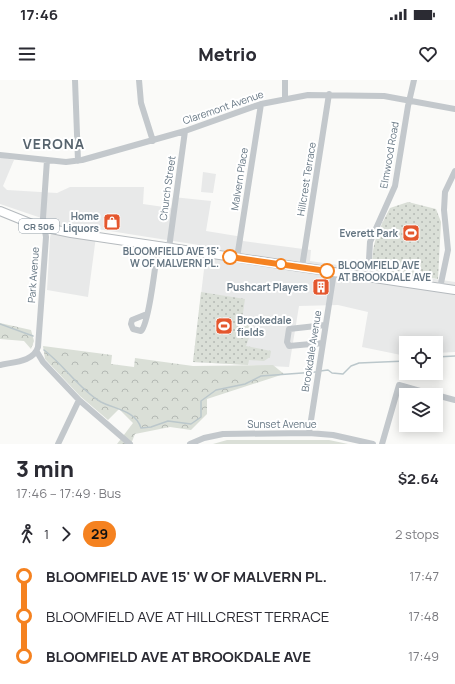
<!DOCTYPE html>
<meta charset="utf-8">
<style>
:root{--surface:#fff;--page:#f2f2f3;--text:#2b2b33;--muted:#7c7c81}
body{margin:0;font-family:Manrope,sans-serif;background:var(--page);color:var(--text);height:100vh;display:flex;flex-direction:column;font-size:15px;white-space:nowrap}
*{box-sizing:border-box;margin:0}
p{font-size:13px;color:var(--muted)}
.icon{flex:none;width:22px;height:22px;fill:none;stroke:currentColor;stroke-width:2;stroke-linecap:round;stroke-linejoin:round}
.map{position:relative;height:364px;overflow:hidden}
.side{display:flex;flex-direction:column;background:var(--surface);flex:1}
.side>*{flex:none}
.badge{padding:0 8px;border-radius:13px;font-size:14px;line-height:26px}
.buttons{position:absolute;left:399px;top:256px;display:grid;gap:8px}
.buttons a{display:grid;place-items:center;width:44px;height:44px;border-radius:0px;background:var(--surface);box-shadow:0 2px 10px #0003;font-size:20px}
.map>.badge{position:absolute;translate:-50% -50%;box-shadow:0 0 0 2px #fff}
.legs{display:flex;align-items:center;gap:6px;height:44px;padding:0 16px;font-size:13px}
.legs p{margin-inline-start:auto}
.head{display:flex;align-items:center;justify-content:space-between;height:68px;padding:0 16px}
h1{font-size:22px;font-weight:800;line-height:30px}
ul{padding:0 16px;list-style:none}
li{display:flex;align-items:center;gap:14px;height:40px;font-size:15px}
li i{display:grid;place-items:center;width:6px;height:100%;margin:0 5px;background:currentColor}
li i::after{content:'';width:10px;height:10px;margin:-5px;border:3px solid;border-radius:50%;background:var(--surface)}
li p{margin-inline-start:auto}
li:first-child i{background:linear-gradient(#0000 50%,currentColor 0)}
li:last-child i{background:linear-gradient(currentColor 50%,#0000 0)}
.status{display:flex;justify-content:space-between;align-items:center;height:28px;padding:0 20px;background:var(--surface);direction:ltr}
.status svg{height:11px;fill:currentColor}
header{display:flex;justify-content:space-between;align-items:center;height:52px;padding:0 16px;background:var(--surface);font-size:18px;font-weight:800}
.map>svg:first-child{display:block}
</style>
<div class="status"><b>17:46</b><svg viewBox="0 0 49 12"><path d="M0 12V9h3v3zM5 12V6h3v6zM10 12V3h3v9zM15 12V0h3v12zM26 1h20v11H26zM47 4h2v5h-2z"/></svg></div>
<header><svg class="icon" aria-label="menu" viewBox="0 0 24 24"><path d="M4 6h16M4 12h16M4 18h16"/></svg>Metrio<svg class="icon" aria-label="heart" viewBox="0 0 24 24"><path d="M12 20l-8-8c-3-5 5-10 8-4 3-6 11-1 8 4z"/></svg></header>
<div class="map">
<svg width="455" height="364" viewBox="0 0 455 364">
<defs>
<pattern id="forest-crowns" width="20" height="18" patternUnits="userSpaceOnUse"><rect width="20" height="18" fill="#dadfd7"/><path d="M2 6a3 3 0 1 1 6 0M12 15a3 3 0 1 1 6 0" fill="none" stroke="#b4b9b4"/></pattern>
<pattern id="park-dots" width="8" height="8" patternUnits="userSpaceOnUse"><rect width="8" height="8" fill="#dadfd7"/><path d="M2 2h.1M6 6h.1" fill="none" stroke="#b4b9b4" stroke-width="1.8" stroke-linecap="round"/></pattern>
</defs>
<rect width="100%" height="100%" fill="#fafaf8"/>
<path fill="#e8e9e9" d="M0,77L14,80L3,106L7,110L57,113L70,107H144L143,124L171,128L173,117L211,121L206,151L243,157V161L311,170L310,181L455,202V272L436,273V263H406V275H401L362,267L368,232L338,225L299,226L289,287L193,282L205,181V166L97,149L88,217L47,210L50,158L53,142L0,124Z
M203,92L216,94L213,113L201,112Z"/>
<path fill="#dadfd7" d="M244,239L251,240L249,253L242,252Z
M227,360H329L348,364H213Z"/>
<path fill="url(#forest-crowns)" d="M0,243L31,250L34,261L31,269L24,261L0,259Z
M43,266L112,275L111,284L134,287L135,278L193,286L273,285L284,294L207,319V334L191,350L170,347L135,354L131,364H117L133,343L119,329L108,340L80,316L45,279Z"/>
<path fill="url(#park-dots)" d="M408,122L436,129L441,142L438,199L372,190C372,162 377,153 390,128Z
M201,212L245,219L240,254L250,255L246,266L271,271L270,277L264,281L249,280L248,285L193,282Z"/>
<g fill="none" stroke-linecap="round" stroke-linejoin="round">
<path stroke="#bbc7cb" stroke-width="1.5" d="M0,244L33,256
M44,270C64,285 79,309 101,322C115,329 136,331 141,348L151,347L168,341L191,344L201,337V321L216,310L245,304L261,296L316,292
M436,277L455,276
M320,291L328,290L332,293L343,294L351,286L359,283L406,281"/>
<g stroke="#b5babe" stroke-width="10">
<path id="major" d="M0,131L37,146L71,153L455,210"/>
</g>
<path stroke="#c3c8cc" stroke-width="6" d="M75,0L78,81
M139,0L141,23L153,61
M285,0V19
M0,75L66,82L82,80L185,51L261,24L308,15L384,16L455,29
M169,168L185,51
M237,178L261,24
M302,187L329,14
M368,197L370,162L395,106L408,26L414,0
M440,208L448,170L444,130L445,112L455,91
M147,234L132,240L131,244L133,249L141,251C149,244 156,180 158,166
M322,263L289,266L287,262L289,249L325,245
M37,272L43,282L79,320L130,364
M0,285C12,282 34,282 38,267L46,157L43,138L47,80
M436,315L455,320
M309,353L334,192
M58,364L79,320
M190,364L204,358L223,354L309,353L333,355L373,364
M382,364L399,305L434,315"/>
<use href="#major" stroke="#fff" stroke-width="8"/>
</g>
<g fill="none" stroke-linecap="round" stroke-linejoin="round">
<g stroke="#fff" stroke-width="9">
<path id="line-1" d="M230,177L327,191"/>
</g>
<use href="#line-1" stroke="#f58220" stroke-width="6"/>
</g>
<defs>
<g id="shop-square" transform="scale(0.9)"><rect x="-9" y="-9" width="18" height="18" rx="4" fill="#e4572e" stroke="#fff"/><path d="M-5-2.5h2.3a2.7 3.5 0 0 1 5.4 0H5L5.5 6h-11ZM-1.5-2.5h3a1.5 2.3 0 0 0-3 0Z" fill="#fff"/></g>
<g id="stadium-square" transform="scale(0.9)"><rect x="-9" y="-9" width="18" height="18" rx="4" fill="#e4572e" stroke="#fff"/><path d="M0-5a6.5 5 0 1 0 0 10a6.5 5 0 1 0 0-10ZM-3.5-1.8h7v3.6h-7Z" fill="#fff"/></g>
<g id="building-square" transform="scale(0.9)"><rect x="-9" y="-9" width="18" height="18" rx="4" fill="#e4572e" stroke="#fff"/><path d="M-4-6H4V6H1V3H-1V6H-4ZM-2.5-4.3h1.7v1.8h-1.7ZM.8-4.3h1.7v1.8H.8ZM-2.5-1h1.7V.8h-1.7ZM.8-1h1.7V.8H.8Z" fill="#fff"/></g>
</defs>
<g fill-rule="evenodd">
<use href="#shop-square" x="112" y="142"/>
<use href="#stadium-square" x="411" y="153"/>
<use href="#building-square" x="321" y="207"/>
<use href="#stadium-square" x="224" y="246"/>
</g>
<g fill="#fff" stroke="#f58220" stroke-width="2">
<circle cx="230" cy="177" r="7"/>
<circle cx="281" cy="184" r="5"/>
<circle cx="327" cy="191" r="7"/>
</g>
<g text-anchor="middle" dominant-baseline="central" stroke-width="4" stroke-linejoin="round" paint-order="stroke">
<rect fill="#fff" stroke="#939fa8" stroke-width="1" x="19" y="139" width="40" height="14" rx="3"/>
<g font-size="9" font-weight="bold" fill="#657683">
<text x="39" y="146">CR 506</text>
</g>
<g font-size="10" fill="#657683" stroke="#fff">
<text transform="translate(223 27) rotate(-19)">Claremont Avenue</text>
<text transform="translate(389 75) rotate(-80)">Elmwood Road</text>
<text transform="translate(239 99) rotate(-81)">Malvern Place</text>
<text transform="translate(306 99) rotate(-81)">Hillcrest Terrace</text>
<text transform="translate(167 108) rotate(-82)">Church Street</text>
<text transform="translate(33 195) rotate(-86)">Park Avenue</text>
<text transform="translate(311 271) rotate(-81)">Brookdale Avenue</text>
<text x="282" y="344">Sunset Avenue</text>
</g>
<g font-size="10" font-weight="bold" fill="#657683" stroke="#fff" text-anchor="end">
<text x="99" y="136">Home<tspan x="99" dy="12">Liquors</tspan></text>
<text x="398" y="153">Everett Park</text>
<text x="308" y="207">Pushcart Players</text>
<text x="237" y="240" text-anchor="start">Brookedale<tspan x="237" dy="12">fields</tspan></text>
</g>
<g font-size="10" font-weight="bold" fill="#657683" stroke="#fff" text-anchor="end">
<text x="219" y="171">BLOOMFIELD AVE 15'<tspan x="219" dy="12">W OF MALVERN PL.</tspan></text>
<text x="338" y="185" text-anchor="start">BLOOMFIELD AVE<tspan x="338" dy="12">AT BROOKDALE AVE</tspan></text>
</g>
<g font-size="14" font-weight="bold" letter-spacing="1" fill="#57646e" stroke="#fff">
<text x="54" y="63">VERONA</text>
</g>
</g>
</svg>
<div class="buttons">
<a><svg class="icon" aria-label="locate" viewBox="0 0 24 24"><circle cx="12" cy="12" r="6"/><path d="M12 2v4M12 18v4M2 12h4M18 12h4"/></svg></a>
<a><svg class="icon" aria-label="layers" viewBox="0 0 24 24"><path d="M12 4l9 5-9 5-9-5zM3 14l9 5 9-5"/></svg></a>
</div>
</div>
<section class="side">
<div class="head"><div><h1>3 min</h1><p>17:46 – 17:49 · Bus</p></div><b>$2.64</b></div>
<div class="legs"><svg class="icon" aria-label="walk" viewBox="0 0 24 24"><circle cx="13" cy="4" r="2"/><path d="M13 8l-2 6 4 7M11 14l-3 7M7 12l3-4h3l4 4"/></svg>1<svg class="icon" aria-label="forward" viewBox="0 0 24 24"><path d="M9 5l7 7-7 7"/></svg><b class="badge" style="background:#f58220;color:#111">29</b><p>2 stops</p></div>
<ul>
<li><i style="color:#f58220"></i><b>BLOOMFIELD AVE 15' W OF MALVERN PL.</b><p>17:47</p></li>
<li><i style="color:#f58220"></i><span>BLOOMFIELD AVE AT HILLCREST TERRACE</span><p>17:48</p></li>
<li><i style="color:#f58220"></i><b>BLOOMFIELD AVE AT BROOKDALE AVE</b><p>17:49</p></li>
</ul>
</section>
